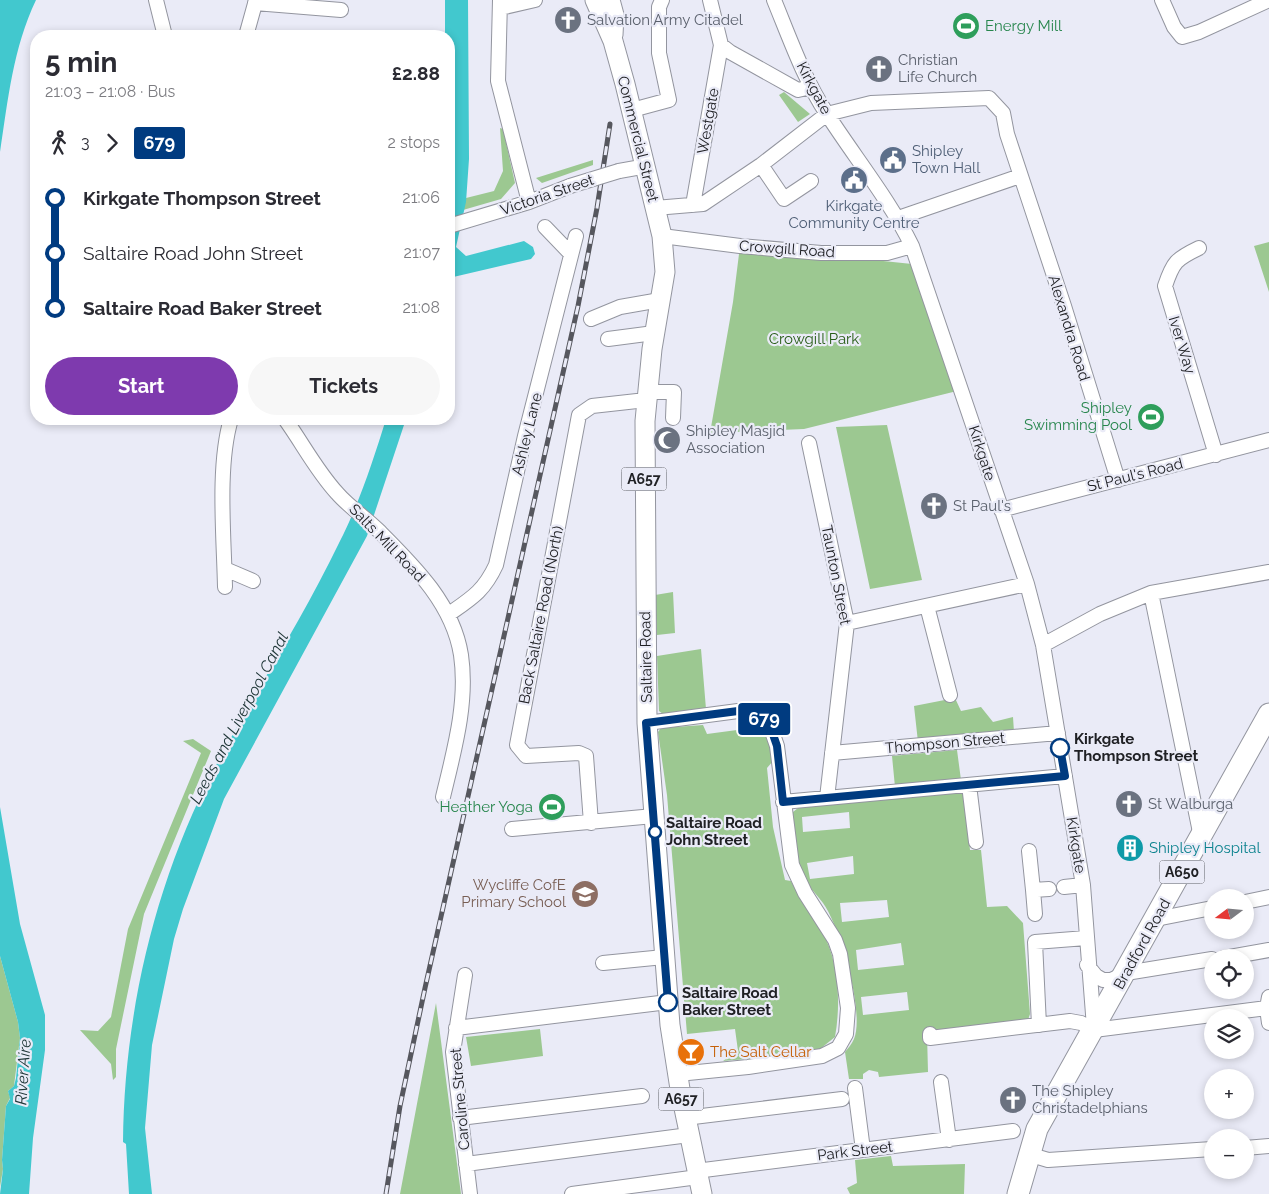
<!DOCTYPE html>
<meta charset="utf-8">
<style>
:root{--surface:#fff;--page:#f7f7f7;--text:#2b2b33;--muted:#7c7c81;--accent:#7e3aae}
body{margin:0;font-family:Raleway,sans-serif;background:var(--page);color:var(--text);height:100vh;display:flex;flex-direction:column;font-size:19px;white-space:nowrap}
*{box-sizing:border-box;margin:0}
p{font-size:16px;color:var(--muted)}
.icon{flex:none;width:28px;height:28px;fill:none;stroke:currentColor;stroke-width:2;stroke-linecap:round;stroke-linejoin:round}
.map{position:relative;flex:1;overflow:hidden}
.details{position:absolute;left:30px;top:30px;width:425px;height:395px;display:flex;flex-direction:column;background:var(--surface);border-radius:20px;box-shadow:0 2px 8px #0003}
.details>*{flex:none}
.badge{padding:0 10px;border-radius:4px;font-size:18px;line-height:32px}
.needle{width:32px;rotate:254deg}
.fabs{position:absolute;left:1204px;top:889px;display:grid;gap:10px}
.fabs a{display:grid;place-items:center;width:50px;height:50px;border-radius:50%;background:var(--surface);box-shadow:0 2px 8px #0003;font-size:25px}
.map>.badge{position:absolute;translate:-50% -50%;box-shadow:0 0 0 2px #fff}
.legs{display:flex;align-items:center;gap:8px;height:55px;padding:0 15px;font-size:16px}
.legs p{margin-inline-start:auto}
.head{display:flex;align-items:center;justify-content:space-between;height:85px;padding:0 15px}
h1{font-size:28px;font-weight:700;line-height:38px}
.button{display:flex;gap:10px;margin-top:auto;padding:10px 15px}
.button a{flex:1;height:58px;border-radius:30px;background:var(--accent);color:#fff;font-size:20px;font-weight:700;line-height:58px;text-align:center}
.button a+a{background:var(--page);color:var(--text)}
ul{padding:0 15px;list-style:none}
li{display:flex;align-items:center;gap:18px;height:55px;font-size:19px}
li i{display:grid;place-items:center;width:8px;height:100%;margin:0 6px;background:currentColor}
li i::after{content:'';width:12px;height:12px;margin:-6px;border:4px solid;border-radius:50%;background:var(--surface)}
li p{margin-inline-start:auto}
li:first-child i{background:linear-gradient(#0000 50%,currentColor 0)}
li:last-child i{background:linear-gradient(currentColor 50%,#0000 0)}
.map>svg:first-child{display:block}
</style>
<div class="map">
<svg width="1269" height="1194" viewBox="0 0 1269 1194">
<rect width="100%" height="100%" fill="#eaebf7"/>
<path fill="#9cc891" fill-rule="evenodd" d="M784,92L810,114L798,122L779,95Z
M500,128L503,129L515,183L501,199L463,210L466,198L494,191L503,171Z
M593,160V165L542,183L536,178Z
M1269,242V292L1254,246Z
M740,246L912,264L957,391L804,429L710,433L733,302Z
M887,425L922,580L870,589L836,427Z
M673,592L675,633L657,635L655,595Z
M701,649L706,709L663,714L659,711L657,656Z
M955,698L961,711L981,707L993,722L1013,717L1014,732L918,742L914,706Z
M755,722L770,734L773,761L767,768L773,827L785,880L791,881C800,899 813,913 822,931C839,962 841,1003 835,1037L815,1053L723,1061L738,1051L735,1029L687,1034L667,795L658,732L661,728L703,725L707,734L737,730V723Z
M193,739L211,751L144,914L116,1049V1077L113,1080L111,1064L80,1030L98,1031L111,1017L128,929L201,753L183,741Z
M957,750L961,780L895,787L892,756Z
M964,791L970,850H981L987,907L1007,906L1023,923L1030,1014L1027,1023L927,1034L928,1072L879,1077L878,1072L869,1070L863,1074V1079H849L845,1052C848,1048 852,1044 854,1039C865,1013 840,926 823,903C815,892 804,883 799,869C792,853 794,830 793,812L798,808ZM849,812L850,828L803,832L802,817ZM853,856L854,874L810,879L807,863ZM887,900L889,917L842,922L840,903ZM901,943L904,965L858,970L856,950ZM907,992L909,1010L863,1015L861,997Z
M0,956L18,1022L20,1038L14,1086L8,1091L10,1098L6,1106L2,1160L3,1169L0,1187Z
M436,1003L461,1194H400Z
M540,1029L543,1056L471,1066L466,1037Z
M891,1156L893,1166L965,1164L964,1194H850L847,1188L857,1183L855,1160Z"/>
<path fill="#42c8ce" d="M0,0H36C13,48 8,100 0,152Z
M445,0H468L469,159L466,202L456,247L466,256L524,241L533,247L535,254L531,259L449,278V36H445Z
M386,419H406L367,536L224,799L183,909L174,939L152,1045L145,1128L152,1194H129L126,1144L123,1142C124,1014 155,882 214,769C254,693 302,620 339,543C359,504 373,461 386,419Z
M0,807L20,924L45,1015V1050L33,1138L29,1194H0L3,1169L2,1160L6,1106L10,1099L8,1091L14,1086L16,1078L20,1038L18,1022L0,956Z"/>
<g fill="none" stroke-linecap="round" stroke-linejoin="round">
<g stroke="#93959f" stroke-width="16">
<path id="minor" d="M156,0L165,36
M500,0L498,81L529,202
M774,0C790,39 804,79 827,114C856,159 889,199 912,246L1027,584L1043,645L1083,885L1094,1027
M1162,0L1174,27L1182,37L1199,32L1269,0
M255,3L341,10
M500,8L535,0
M246,36L256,0
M721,45L730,52L798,90L811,87
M632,110L669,100L659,53V7L662,0
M761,165L784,199L811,181
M619,171L647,166
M693,205L721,45L710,0
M655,208L703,204L761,165L827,114L871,103L989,98L1003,113L1007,134L1064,306L1118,480
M898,218L1020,176
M449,226L529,202L570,186
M545,227L571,254
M662,236L740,246L821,253H887L912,246
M1199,248C1176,259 1173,262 1165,286L1216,455
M591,319L620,307L660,300
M608,339L654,333
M647,392H674L673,418
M285,419C303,444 316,470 337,493C349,507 366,518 379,531C414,566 453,604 461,655C468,702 454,751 443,797
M809,443L847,623L827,798
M1001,510L1269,440
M225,569L253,581
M225,587C224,537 217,466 231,419
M1151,593L1201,837
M927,606L950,695
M449,614C472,598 484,591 496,565L525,436L576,236
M847,623L1027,584
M1043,645L1100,614L1151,593L1269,572
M647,723L738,711L768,720L777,746L792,865L805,893L835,940L840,954L848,1008L846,1034L838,1048L822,1056L748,1067L678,1074
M832,753L1058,733
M969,785L976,842
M783,802L1065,776
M591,823L586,756L579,753L526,756L517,745L579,415L592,406L646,400
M512,829L654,816
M1029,851L1033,890
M1064,887L1083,885
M1245,902L1269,897
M1035,914L1033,890L1049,889
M1156,919L1212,908
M1224,958L1269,950
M603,963L664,957
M1087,965L1096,976L1103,980H1111L1126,973L1212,959
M465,975L453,1052L470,1194
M1267,1008L1269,1023
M1039,1025L1035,942L1086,938
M456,1028L668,1002
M1094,1030L1267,1008L1269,997
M930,1034V1038L1070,1021L1081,1023L1094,1030
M941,1082L949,1140
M855,1088L863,1150
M460,1118L642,1096
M685,1118L842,1099
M1245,1148L1269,1146
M1028,1154L1048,1160L1212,1149
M466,1164L689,1135
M696,1171L1013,1131
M572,1194L698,1177"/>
</g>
<g stroke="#93959f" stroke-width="21">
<path id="major" d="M595,0L613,41L625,84L662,236L665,272L652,349L645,421L647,723L670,1025L680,1089L702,1194
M610,0L614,15L613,35"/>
</g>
<g stroke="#93959f" stroke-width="23">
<path id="highway" d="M1018,1194L1037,1129L1269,714"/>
</g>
<use href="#minor" stroke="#fff" stroke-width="14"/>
<use href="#major" stroke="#fff" stroke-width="19"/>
<use href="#highway" stroke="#fff" stroke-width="21"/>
<g stroke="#56575e" stroke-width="5">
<path id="rail" d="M386,1194L400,1106L425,988L578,306L597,208L610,124"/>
</g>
<use href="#rail" stroke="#eaebf7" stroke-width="3" stroke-dasharray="9" stroke-linecap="butt"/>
<g stroke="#93959f" stroke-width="16" stroke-linecap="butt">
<path id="minor-bridge" d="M570,186L619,171"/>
</g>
<use href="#minor-bridge" stroke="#fff" stroke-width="14"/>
</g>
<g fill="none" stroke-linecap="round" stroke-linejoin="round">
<g stroke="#fff" stroke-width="11">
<path id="line-1" d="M668,1002L646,723L738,711L768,720L777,746L783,802L1065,776L1060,748"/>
</g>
<use href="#line-1" stroke="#003b80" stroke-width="8"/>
</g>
<defs>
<g id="church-disc" transform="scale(1.4375)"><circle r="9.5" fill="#6b7280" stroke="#eaebf7"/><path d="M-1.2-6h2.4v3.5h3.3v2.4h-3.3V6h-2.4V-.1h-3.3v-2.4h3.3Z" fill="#fff"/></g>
<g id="stadium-disc" transform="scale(1.4375)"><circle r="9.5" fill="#2e9e5b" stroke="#eaebf7"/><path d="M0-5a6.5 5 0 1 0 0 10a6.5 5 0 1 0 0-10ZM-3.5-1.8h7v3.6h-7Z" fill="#fff"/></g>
<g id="civic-disc" transform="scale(1.4375)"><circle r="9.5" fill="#5c6f8a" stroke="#eaebf7"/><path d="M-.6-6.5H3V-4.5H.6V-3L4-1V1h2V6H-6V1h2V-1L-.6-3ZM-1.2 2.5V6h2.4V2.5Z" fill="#fff"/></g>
<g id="mosque-disc" transform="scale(1.4375)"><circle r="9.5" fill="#6b7280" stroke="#eaebf7"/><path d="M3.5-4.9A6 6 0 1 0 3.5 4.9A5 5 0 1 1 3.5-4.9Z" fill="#fff"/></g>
<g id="building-disc" transform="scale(1.4375)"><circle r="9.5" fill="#0f9aa8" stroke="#eaebf7"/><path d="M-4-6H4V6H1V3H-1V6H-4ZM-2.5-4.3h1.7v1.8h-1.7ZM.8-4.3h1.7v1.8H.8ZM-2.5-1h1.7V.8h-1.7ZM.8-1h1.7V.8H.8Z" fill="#fff"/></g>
<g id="school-disc" transform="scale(1.4375)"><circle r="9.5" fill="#8d6e63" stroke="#eaebf7"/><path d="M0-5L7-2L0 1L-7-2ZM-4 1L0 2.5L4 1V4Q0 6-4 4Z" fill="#fff"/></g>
<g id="bar-disc" transform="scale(1.4375)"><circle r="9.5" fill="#e8710a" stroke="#eaebf7"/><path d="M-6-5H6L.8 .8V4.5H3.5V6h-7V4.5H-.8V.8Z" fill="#fff"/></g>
</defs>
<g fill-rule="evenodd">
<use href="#church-disc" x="568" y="20"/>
<use href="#stadium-disc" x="966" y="26"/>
<use href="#church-disc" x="879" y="69"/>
<use href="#civic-disc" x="893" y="160"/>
<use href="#civic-disc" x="854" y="180"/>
<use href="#stadium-disc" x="1151" y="417"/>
<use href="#mosque-disc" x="667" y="440"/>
<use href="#church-disc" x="934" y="506"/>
<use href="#church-disc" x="1129" y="804"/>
<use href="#stadium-disc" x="552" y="807"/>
<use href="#building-disc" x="1130" y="848"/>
<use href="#school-disc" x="585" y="894"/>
<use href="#bar-disc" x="691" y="1052"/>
<use href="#church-disc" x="1013" y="1100"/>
</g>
<g fill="#fff" stroke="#003b80" stroke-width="2.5">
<circle cx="1060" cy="748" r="9"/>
<circle cx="655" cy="832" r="6"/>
<circle cx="668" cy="1002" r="9"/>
</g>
<g text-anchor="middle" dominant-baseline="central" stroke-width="4.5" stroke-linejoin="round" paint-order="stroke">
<g fill="#eaebf7" stroke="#5d5e64" stroke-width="1">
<rect x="621.5" y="467.5" width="45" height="23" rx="4"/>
<rect x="1159.5" y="860.5" width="45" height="23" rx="4"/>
<rect x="658.5" y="1087.5" width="45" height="23" rx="4"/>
</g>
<g font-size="14" font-weight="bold" fill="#202125">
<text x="644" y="479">A657</text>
<text x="1182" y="872">A650</text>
<text x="681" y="1099">A657</text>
</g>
<g font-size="15" fill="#5b616d" stroke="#eaebf7" text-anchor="start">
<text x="587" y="20">Salvation Army Citadel</text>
<text x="898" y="60">Christian<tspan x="898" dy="17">Life Church</tspan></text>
<text x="686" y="431">Shipley Masjid<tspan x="686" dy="17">Association</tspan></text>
<text x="953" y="506">St Paul's</text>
<text x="1148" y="804">St Walburga</text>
<text x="1032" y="1091">The Shipley<tspan x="1032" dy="17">Christadelphians</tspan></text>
</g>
<g font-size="15" fill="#27864d" stroke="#eaebf7" text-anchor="end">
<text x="985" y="26" text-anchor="start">Energy Mill</text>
<text x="1132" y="408">Shipley<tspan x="1132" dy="17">Swimming Pool</tspan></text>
<text x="533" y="807">Heather Yoga</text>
</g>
<g font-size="15" fill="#202125" stroke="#eaebf7">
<text transform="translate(814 88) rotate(62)">Kirkgate</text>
<text transform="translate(708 121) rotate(-80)">Westgate</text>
<text transform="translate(638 139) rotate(76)">Commercial Street</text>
<text transform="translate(547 195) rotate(-19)">Victoria Street</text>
<text transform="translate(787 249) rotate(4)">Crowgill Road</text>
<text transform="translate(1069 328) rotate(73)">Alexandra Road</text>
<text transform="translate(1182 345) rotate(73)">Iver Way</text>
<text transform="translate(527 434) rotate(-76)">Ashley Lane</text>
<text transform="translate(982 453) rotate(72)">Kirkgate</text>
<text transform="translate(1135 475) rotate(-14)">St Paul's Road</text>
<text transform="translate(387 543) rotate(46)">Salts Mill Road</text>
<text transform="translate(836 575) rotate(79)">Taunton Street</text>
<text transform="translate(541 615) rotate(-79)">Back Saltaire Road (North)</text>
<text transform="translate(646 657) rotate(-91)">Saltaire Road</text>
<text transform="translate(945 743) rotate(-5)">Thompson Street</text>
<text transform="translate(1076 845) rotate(81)">Kirkgate</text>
<text transform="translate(1142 944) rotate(-61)">Bradford Road</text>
<text transform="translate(460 1099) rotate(-95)">Caroline Street</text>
<text transform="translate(855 1151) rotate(-7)">Park Street</text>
</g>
<g font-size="15" fill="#4e5e75" stroke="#eaebf7" text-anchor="start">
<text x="912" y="151">Shipley<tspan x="912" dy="17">Town Hall</tspan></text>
<text x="854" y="206" text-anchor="middle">Kirkgate<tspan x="854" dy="17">Community Centre</tspan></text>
</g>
<g font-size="15" fill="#285d18" stroke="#eaebf7">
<text x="814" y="339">Crowgill Park</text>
</g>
<g font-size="15" font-weight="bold" fill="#202125" stroke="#eaebf7" text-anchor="start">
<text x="1074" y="739">Kirkgate<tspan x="1074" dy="17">Thompson Street</tspan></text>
<text x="666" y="823">Saltaire Road<tspan x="666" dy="17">John Street</tspan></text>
<text x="682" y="993">Saltaire Road<tspan x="682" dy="17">Baker Street</tspan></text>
</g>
<g font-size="15" fill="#0d838f" stroke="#eaebf7" text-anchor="start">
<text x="1149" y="848">Shipley Hospital</text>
</g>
<g font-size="15" fill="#785e54" stroke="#eaebf7" text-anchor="end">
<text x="566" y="885">Wycliffe CofE<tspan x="566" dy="17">Primary School</tspan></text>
</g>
<g font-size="15" fill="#c56008" stroke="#eaebf7" text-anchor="start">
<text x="710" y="1052">The Salt Cellar</text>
</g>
<g font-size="16" font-style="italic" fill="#203738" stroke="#eaebf7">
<text transform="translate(239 718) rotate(-62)">Leeds and Liverpool Canal</text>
<text transform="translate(23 1072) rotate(-86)">River Aire</text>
</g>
</g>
</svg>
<div class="fabs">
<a><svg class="needle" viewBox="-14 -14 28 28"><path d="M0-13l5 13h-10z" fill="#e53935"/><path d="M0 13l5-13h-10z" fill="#7c7c81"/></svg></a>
<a><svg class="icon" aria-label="locate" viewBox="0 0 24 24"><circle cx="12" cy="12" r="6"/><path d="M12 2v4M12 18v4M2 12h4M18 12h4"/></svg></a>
<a><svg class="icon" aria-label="layers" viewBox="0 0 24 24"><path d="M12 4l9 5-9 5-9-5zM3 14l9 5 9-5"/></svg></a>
<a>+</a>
<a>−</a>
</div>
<b class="badge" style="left:764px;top:719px;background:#003b80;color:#fff">679</b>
<section class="details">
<div class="head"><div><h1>5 min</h1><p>21:03 – 21:08 · Bus</p></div><b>£2.88</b></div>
<div class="legs"><svg class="icon" aria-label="walk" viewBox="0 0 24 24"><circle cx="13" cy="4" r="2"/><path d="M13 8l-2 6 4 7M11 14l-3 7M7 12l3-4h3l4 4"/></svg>3<svg class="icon" aria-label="forward" viewBox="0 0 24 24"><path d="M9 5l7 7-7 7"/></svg><b class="badge" style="background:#003b80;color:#fff">679</b><p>2 stops</p></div>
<ul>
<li><i style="color:#003b80"></i><b>Kirkgate Thompson Street</b><p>21:06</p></li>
<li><i style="color:#003b80"></i><span>Saltaire Road John Street</span><p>21:07</p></li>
<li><i style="color:#003b80"></i><b>Saltaire Road Baker Street</b><p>21:08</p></li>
</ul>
<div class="button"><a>Start</a><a>Tickets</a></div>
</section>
</div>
